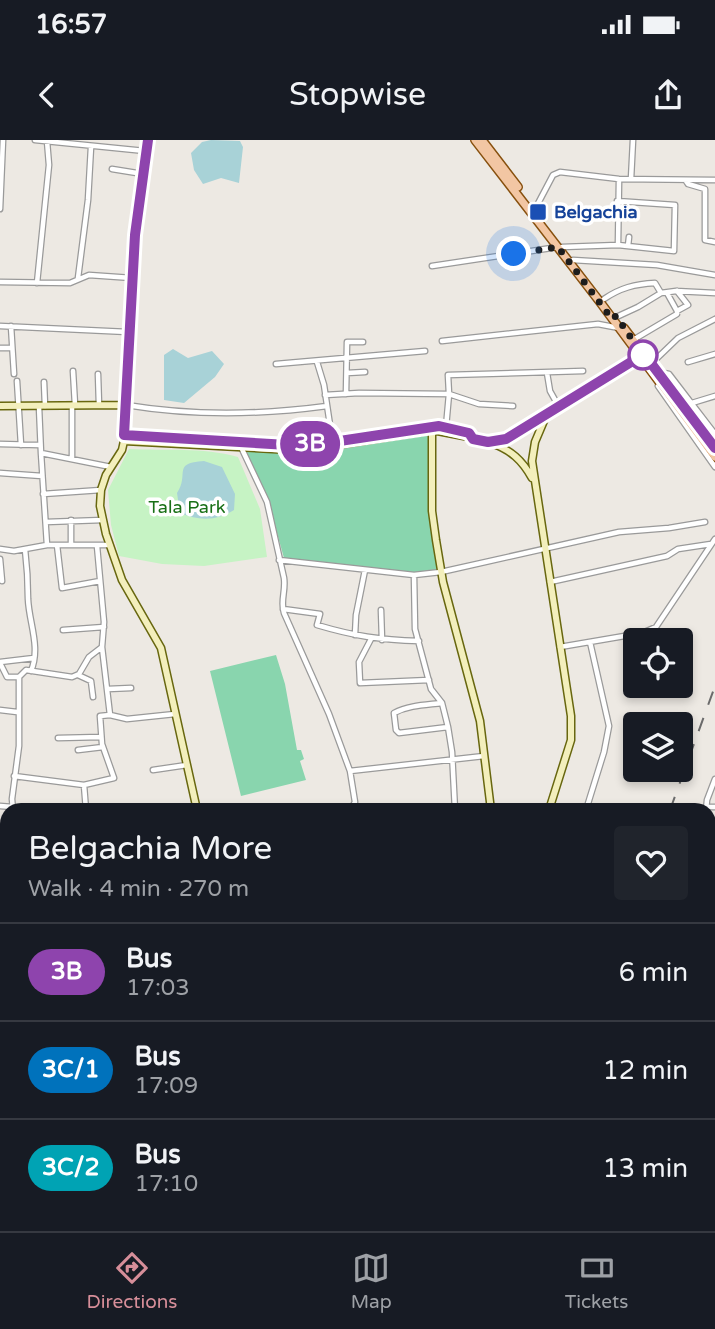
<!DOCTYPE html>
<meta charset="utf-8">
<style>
:root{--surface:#171b24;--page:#20242c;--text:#f1f3f6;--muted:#9ea1a6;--line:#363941;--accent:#d68e99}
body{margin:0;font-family:"Varela Round",sans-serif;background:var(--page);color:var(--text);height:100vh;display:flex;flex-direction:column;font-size:26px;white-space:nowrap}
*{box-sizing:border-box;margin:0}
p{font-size:23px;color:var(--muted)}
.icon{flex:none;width:38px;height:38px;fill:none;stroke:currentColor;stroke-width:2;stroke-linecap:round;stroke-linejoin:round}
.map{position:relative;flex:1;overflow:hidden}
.side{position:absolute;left:0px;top:663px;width:716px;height:429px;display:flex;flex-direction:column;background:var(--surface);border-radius:21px 21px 0 0;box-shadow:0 4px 10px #0003}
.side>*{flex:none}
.badge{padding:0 14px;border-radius:23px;font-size:24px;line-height:46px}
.tools{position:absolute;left:623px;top:488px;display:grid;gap:14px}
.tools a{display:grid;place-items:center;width:70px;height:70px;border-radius:7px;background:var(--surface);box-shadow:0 4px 10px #0003;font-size:35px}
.you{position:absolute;width:35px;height:35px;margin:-18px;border:5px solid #fff;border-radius:50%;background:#1a73e8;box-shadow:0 0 0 10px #1a73e833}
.map>.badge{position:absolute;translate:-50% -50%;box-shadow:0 0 0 4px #fff}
.round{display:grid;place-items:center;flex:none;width:74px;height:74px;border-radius:7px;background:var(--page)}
.summary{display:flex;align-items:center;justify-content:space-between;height:119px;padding:0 28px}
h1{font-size:33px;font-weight:600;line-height:52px}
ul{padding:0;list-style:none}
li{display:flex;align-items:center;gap:21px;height:98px;padding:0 28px;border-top:2px solid var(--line)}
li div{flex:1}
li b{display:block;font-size:26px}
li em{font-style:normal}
li .badge{min-width:77px;font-weight:700;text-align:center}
.status{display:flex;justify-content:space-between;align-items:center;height:49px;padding:0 35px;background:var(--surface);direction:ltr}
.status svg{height:19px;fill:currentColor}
header{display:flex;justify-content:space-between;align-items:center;height:91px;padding:0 28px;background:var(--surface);font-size:32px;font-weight:600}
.dock{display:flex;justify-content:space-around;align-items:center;height:98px;border-top:2px solid var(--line);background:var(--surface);font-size:19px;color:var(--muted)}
.dock a{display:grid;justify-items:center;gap:4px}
.dock .selected{color:var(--accent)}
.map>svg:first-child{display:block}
</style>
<div class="status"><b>16:57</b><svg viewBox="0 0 49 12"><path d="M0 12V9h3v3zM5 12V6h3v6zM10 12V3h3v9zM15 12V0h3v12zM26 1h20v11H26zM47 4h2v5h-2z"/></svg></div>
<header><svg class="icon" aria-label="back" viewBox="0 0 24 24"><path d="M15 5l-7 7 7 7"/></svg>Stopwise<svg class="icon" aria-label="share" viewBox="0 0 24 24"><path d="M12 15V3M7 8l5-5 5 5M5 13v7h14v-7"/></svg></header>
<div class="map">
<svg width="715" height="1091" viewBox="0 0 715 1091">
<rect width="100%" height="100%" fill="#ede9e3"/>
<path fill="#c6f3c4" d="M129,309C166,311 202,307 238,317L260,369L267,417L204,426L162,424L119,416L111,385L108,350Z"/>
<path fill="#89d5ae" d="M424,295L429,296V343L437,430L414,433L284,418C273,379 264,341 241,308L270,312Z
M276,515L285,544L297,610H301L304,619L300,621L306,640L241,656L210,531Z"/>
<path fill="#a8d2d7" d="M211,0L240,1L243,7L239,43L221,38L203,44L194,30L191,13L202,2Z
M173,209L188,218L212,211L224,224L215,237L184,263L164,260V215Z
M204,321L222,327L235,354L234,370C217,381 199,381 180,373L177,353C190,334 171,323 204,321Z"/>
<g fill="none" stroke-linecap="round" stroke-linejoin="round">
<g stroke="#9a9a9a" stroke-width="7">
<path id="street" d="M35,0L145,11
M112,29L143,34
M631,39L633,0
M686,41L688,44L705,49V100L715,102
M617,61L675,65L674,111L618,105
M0,69L3,0
M533,73L553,35L560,32L619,39L715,40
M628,106L629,97
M562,107L618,105L619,39
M573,120L657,125L715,135
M432,126L558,107
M78,138L88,60L91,7
M0,142L70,143L89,135L132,138
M37,143L49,25L47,1
M667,153L677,171L688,165L677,151
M604,159C620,148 635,144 655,143L661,153
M612,179L638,167L661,153L676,151L715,153
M0,186L128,192
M11,186L14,234
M633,200L677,174V171
M442,201L598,184L619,188
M0,208H11
M317,222L324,245L333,305
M688,222L715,214
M276,224L425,211
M651,224L678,198L715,179
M73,231L75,265
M659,232L669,234L715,294
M347,233L365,232
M547,233L550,251L559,267
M98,234L99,265
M17,241L21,305
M44,242L45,266
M658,246L715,327
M346,254L347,202H363
M325,255L359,253L449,254L446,287
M692,263L715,256
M126,265C193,276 260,275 327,266
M513,266L479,264L449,254L448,235L583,231
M39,267L41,313L111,327
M0,304L39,305
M241,307L267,362L284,438C286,451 280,461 284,473L329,574L350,631L355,662L351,669L343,670
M41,313L47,405
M72,319V265
M0,333L42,336
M43,354L101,350
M71,380V405
M46,382L103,380
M57,405L62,448L100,441
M0,409L14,411L47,405H109
M25,409C27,426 28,442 28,459C29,483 41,507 31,531
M0,419L2,441
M279,420L414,435L441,432L619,392L669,388L705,382
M414,435L415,489L431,549L442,563L448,587L452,612L455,670
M550,442L667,416L678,409L711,404
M283,469L320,474L317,485C354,496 380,500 419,501
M381,470L382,500
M63,490L104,487
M355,495L356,475L365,430
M371,499L359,522L360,543L429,540
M560,507L642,493L656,487L715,399
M0,522L34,518
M0,523L7,537H18
M78,535L91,541L93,557
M108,549L131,548
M442,563C426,565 409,565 394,573L396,590L399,593L448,587
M0,570L17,572
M110,575L127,579L175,574
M58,598L101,597
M78,610L103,607
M153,630L187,625
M350,631L484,616
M14,636L84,645
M0,666L13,667
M706,667H715
M13,670L12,659L19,606V537L26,530L72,537L79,534L89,517L102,507L104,482L97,406
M86,670L84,645L114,638L102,604L100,576L110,575L102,507
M586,670L604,612L609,586L590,502
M706,670L707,660L715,639
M709,703L715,701
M709,731L715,730
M709,748L715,777
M0,751L7,750
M0,787L7,802
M0,885L6,870
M477,1085L478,1091
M547,1091L548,1085"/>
</g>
<g stroke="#68670f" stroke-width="9">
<path id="secondary" d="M148,0L135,95L124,301L122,310L106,335L101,350L100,366L106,394L122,440L161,508L197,670
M0,266L125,265
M546,276L535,302L532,321L571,576V600L549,670
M432,290V371L436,400L443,442L480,581L491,670
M379,294L446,286L469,293L473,299
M124,295L148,297
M197,300L305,304
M124,301L291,310L325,307L432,290L495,302L506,299L546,276L644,214
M491,303C511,310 522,320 532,338
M0,856L7,860
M0,867L7,871
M709,879L715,880
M709,898L715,899
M329,1085L330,1091
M384,1085L394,1091
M414,1085L425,1091
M707,1085L708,1091"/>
</g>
<g stroke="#87500e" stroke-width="10">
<path id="primary" d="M475,0L600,162L715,317
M482,0L518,47
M624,188L715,308
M0,829H7
M0,837L7,838
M0,862L7,866
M709,886L715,887
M709,891L715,892
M395,1085L405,1091"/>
</g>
<use href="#street" stroke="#fff" stroke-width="4.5"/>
<use href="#secondary" stroke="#f3efbc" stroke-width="6"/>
<use href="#primary" stroke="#f2c6a3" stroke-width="7"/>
<path stroke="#6b6b6b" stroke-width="2" stroke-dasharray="14 14" stroke-linecap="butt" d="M670,670L715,546
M627,1085L628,1091
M0,1091L20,1085
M103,1091L119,1085
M175,1091L182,1085"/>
</g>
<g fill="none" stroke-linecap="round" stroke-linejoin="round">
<g stroke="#fff" stroke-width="16">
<path id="line" d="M148,0L135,95L124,295L288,305L333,302L439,286L469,293L473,299L488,302L506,299L644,214L715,308"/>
</g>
<use href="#line" stroke="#8e44ad" stroke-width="10"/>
<path stroke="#1d1d1d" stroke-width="7" stroke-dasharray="0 12.6" d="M514,114L558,107L612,179L616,176L643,215"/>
</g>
<rect fill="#1a4fb4" stroke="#fff" stroke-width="2.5" x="529" y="63" width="18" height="18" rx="3.5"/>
<circle fill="#fff" stroke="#8e44ad" stroke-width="3.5" cx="643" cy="215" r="14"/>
<g text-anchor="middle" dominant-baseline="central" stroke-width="7" stroke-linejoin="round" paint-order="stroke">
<g font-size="18" font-weight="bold" fill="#164399" stroke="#fff" text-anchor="start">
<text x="554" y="72">Belgachia</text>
</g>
<g font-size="18" fill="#197016" stroke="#fff">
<text x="187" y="367">Tala Park</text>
</g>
</g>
</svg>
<div class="tools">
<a><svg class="icon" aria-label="locate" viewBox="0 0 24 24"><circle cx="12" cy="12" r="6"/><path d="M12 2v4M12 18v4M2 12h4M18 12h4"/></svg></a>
<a><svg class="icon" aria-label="layers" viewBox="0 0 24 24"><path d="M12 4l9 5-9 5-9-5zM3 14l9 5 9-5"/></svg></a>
</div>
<div class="you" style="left:514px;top:114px"></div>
<b class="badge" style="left:310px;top:304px;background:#8e44ad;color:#fff">3B</b>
<section class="side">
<div class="summary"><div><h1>Belgachia More</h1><p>Walk · 4 min · 270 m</p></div><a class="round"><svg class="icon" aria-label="heart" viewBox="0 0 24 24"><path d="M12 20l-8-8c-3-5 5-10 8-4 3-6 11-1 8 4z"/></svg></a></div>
<ul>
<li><span class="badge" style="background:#8e44ad;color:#fff">3B</span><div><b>Bus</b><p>17:03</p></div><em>6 min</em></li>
<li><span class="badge" style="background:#0072bc;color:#fff">3C/1</span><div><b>Bus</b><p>17:09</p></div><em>12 min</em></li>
<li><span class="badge" style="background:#00a3b4;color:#fff">3C/2</span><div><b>Bus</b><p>17:10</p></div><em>13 min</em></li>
</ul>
</section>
</div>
<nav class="dock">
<a class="selected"><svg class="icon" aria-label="directions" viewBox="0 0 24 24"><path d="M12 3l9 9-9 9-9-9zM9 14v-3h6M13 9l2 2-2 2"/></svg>Directions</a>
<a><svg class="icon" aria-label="map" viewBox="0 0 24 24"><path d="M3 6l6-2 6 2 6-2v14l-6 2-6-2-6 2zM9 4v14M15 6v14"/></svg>Map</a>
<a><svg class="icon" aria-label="tickets" viewBox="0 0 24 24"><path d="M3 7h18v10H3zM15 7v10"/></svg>Tickets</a>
</nav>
